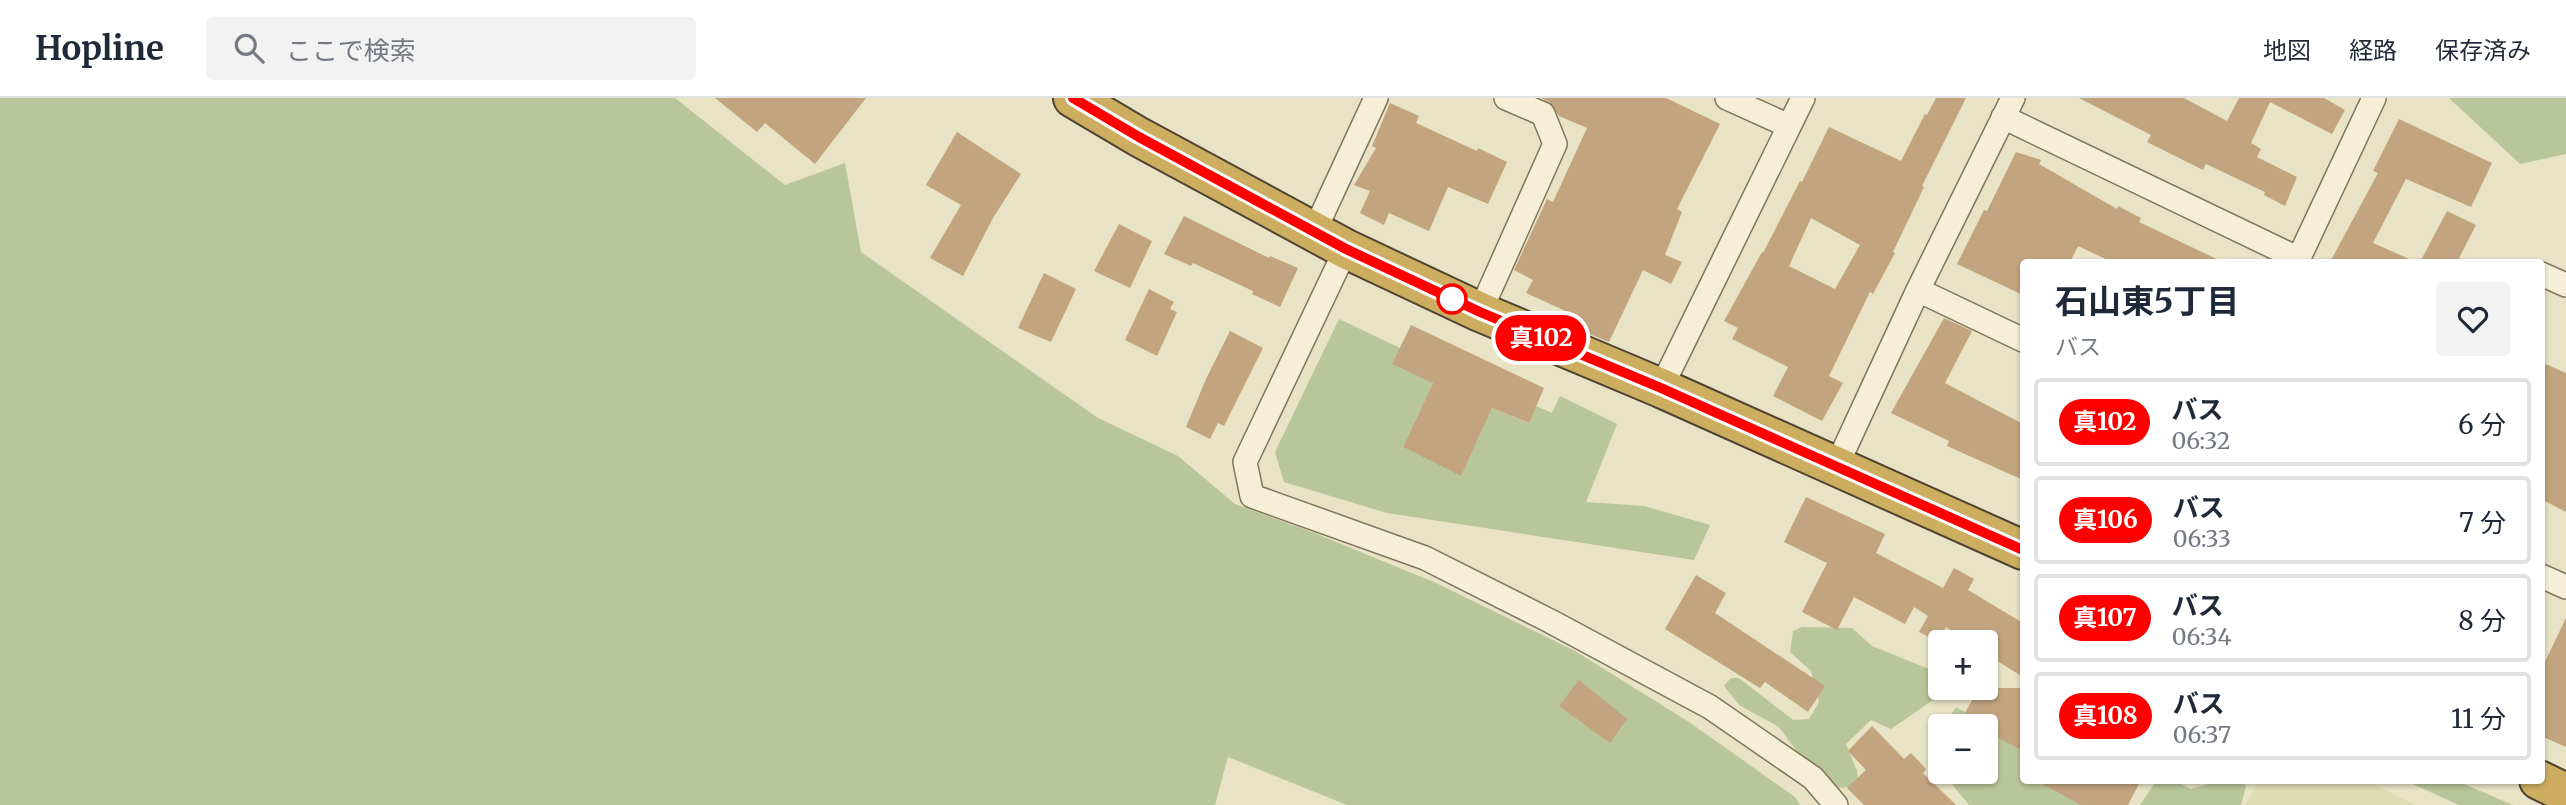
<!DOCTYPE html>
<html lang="ja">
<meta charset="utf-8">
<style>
:root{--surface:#fff;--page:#f2f2f3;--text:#1f2937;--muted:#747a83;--line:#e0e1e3}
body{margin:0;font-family:Merriweather,"Noto Sans JP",serif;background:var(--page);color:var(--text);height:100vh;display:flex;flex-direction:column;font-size:26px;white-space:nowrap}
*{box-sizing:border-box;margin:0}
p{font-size:23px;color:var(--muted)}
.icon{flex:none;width:38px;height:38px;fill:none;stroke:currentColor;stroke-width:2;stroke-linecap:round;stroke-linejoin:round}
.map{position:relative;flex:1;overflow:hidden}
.panel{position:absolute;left:2020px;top:161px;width:525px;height:525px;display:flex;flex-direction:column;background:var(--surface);border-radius:7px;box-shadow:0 2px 5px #0004}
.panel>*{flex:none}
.badge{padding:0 14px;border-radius:23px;font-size:24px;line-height:46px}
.fabs{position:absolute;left:1928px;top:532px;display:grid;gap:14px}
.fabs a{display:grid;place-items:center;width:70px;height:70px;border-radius:7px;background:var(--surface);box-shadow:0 2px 5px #0004;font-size:35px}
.map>.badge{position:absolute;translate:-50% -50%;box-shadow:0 0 0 4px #fff}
.round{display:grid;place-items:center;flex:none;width:74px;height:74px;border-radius:7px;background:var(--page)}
.headline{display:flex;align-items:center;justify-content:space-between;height:119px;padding:0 35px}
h1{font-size:33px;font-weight:700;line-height:52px}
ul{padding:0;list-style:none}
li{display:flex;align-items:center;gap:21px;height:88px;margin:0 14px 10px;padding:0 21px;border:4px solid var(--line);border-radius:7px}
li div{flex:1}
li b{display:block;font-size:26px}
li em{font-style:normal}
li .badge{min-width:77px;font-weight:700;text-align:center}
header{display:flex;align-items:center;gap:42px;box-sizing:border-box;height:98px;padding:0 35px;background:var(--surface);border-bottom:2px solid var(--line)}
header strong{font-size:33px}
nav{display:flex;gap:38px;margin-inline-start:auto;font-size:24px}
.search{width:490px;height:63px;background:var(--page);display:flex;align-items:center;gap:18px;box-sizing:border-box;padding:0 24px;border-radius:7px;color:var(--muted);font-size:26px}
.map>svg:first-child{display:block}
</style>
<header>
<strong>Hopline</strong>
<div class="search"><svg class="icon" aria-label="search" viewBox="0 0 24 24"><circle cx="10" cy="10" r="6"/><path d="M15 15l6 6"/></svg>ここで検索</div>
<nav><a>地図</a><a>経路</a><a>保存済み</a></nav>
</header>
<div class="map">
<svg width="2566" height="707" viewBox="0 0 2566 707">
<rect width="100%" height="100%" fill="#e8e3c4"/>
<path fill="#dddcb3" d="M2259,683H2368L2415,707H2245Z"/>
<path fill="#b9c59a" d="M0,0H675L785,87L845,65L861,154L1098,320L1178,358L1235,406L1312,434L1436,485L1575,553L1689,624L1795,699L1800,707H1347L1228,659L1215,707H0Z
M2449,0H2566V56L2520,66Z
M1339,221L1400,250L1433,285L1403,349L1461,377L1492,310L1528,325L1536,308L1552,315L1560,298L1617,326L1586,404L1644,408L1710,427L1694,462L1387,415L1284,384L1275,354Z
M1802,529L1852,530L1872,548L1934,573L1941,582V590L1949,591L1891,631L1871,622L1846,646L1857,673L1859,688L1838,690L1829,681L1806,666L1779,629L1739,607L1724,588L1731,580H1739L1793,622L1809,621L1819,604L1811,573L1790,554L1793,533Z
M1956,609L2023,647V682L2059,683L2092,707H1969L1951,685L1949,674H1986V628H1944Z
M2156,683H2176L2191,691L2218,683H2246L2242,684L2246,688L2241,707H2140Z
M2406,683H2457L2513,707H2459Z"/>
<path fill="#c2a47f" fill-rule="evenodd" d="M715,0H866L815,66L765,25L757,34Z
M1541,0H1666L1720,26L1677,111L1682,114L1665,157L1682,164L1671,186L1643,172L1609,244L1567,227L1572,216L1526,195L1533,182L1514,172L1547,101L1553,104L1587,30L1559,18L1549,4Z
M1936,0H1966L1922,88L1924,89L1893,154L1895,155L1873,196L1870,194L1829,278L1843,285L1822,323L1773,298L1788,269L1732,241L1738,230L1724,223L1762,154L1763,155L1800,83L1802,84L1829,29L1901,63L1925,16L1927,17ZM1811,120L1860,147L1835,191L1789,168Z
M2079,0H2184L2227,23L2239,0H2324L2345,12L2332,36L2270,4L2251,45L2261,51L2257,59L2297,79L2285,108L2264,97L2265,94L2206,66L2203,72L2147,44L2151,37Z
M1390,5L1419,18L1416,25L1477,53L1478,50L1507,64L1488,106L1448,89L1429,133L1389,115L1384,127L1360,115L1370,93L1354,87L1376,50L1372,48Z
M2399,21L2492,65L2471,109L2406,81L2373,145L2416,164H2330L2378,75L2373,73Z
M957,34L1021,76L993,120L963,178L930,160L961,107L926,87Z
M2016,54L2041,62L2039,66L2117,111L2118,108L2141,120L2139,124L2223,164H2112L2078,148L2070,164H2023V197L1957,166L1984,112L1987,113Z
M2447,113L2476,127L2457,164H2420Z
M1184,118L1269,160L1270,158L1298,170L1280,209L1252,196L1253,193L1193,165L1191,168L1164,156Z
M1119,126L1152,143L1130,190L1094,173Z
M1044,175L1076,191L1051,244L1018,230Z
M1149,191L1174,204L1170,211L1177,214L1157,258L1125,242Z
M1944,220L1972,233L1945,285L2023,326V382L1947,348L1949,343L1891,315Z
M1411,227L1544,290L1529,325L1492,310L1461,378L1403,349L1433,285L1392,266Z
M1230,233L1263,250L1224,328L1218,325L1210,341L1186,329L1206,281Z
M2541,264L2566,275V414L2541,401Z
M1806,399L1885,436L1876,455L1943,490L1954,470L1974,481L1968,492L2023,525V579L1986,556V544H1969L1946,529L1938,544L1919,534L1928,518L1914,509L1905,526L1854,499L1837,532L1802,514L1827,465L1784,444Z
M1696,477L1726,495L1715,515L1825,588L1808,614L1765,584L1760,590L1665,531Z
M2566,520V649L2541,638V572Z
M1579,582L1627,621L1610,645L1559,608Z
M1979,590H2023V653L1988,634L1986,636V628H1973L1961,622Z
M1872,628L1904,661L1911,655L1926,671L1923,675L1956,707H1864L1847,690L1866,672L1848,653Z
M2035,682H2141L2128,707H2081Z"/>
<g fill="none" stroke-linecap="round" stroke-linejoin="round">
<g stroke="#81755d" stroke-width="26">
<path id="street" d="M1727,0L1789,28
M2003,19L2299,161
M1314,134L1376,0
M1346,151L1245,364L1252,398L1425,460L1550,523L1710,609L1813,680L1836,707
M2297,164L2374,0
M2541,176L2566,187
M1918,192L2023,242
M1480,214L1555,46L1543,16L1506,0
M1661,290L1803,0
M1836,369L1918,192L2013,0
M2541,478L2566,489"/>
</g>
<g stroke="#4f4331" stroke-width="42">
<path id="highway" d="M1073,0L1139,39L1346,151L1480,214L1661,290L2023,452
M2539,682L2566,695"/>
</g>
<use href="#street" stroke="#f4efd6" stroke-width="23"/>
<use href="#highway" stroke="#cdad5f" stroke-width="38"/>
</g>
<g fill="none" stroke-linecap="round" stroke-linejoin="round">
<g stroke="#fff" stroke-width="16">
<path id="line" d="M1073,0L1139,39L1346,151L1480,214L1661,290L2023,452"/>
</g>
<use href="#line" stroke="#f00" stroke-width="10"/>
</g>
<circle fill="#fff" stroke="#f00" stroke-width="3.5" cx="1452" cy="201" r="14"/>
</svg>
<div class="fabs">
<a>+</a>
<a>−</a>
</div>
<b class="badge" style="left:1541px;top:240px;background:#f00;color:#fff">真102</b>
<section class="panel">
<div class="headline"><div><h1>石山東5丁目</h1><p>バス</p></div><a class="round"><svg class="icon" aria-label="heart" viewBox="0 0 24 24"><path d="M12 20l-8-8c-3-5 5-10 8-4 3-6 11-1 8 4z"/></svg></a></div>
<ul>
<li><span class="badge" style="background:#f00;color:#fff">真102</span><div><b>バス</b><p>06:32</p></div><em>6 分</em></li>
<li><span class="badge" style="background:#f00;color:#fff">真106</span><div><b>バス</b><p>06:33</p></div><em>7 分</em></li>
<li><span class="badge" style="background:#f00;color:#fff">真107</span><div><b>バス</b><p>06:34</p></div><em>8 分</em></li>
<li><span class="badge" style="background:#f00;color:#fff">真108</span><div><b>バス</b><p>06:37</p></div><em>11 分</em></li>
</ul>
</section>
</div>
